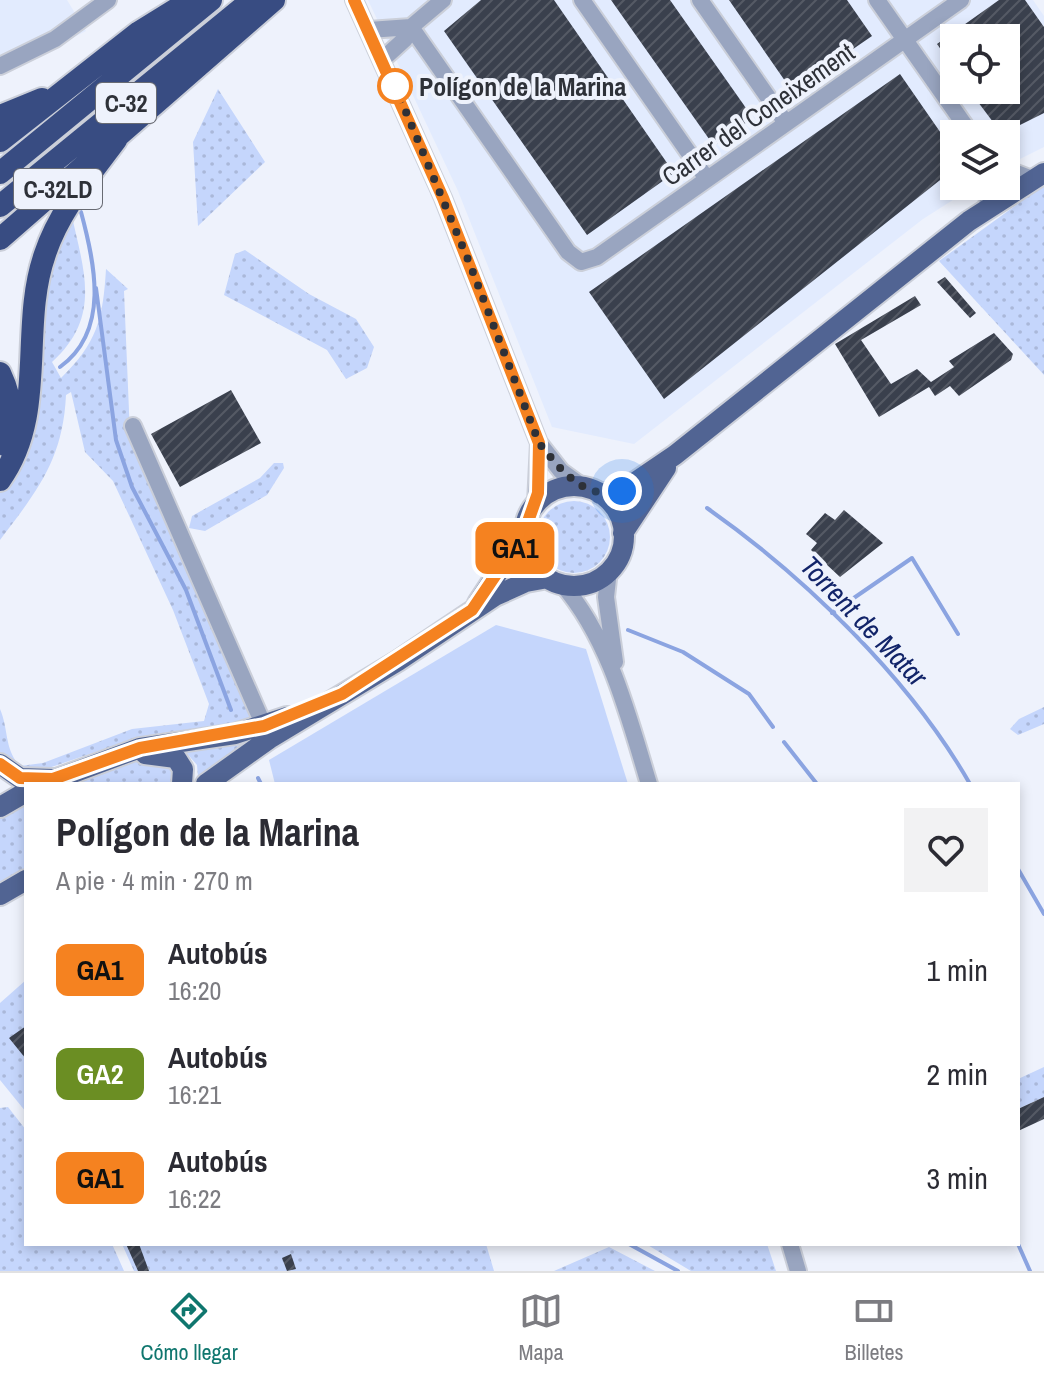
<!DOCTYPE html>
<html lang="es">
<meta charset="utf-8">
<style>
:root{--surface:#fff;--page:#f2f2f3;--text:#2b2b33;--muted:#7c7c81;--line:#e1e1e2;--accent:#0f766e}
body{margin:0;font-family:"Archivo Narrow",sans-serif;background:var(--page);color:var(--text);height:100vh;display:flex;flex-direction:column;font-size:30px;white-space:nowrap}
*{box-sizing:border-box;margin:0}
p{font-size:26px;color:var(--muted)}
.icon{flex:none;width:44px;height:44px;fill:none;stroke:currentColor;stroke-width:2;stroke-linecap:round;stroke-linejoin:round}
.map{position:relative;flex:1;overflow:hidden}
.side{position:absolute;left:24px;top:782px;width:996px;height:464px;display:flex;flex-direction:column;background:var(--surface);border-radius:0px;box-shadow:0 4px 12px #0003}
.side>*{flex:none}
.badge{padding:0 16px;border-radius:12px;font-size:28px;line-height:52px}
.fabs{position:absolute;left:940px;top:24px;display:grid;gap:16px}
.fabs a{display:grid;place-items:center;width:80px;height:80px;border-radius:0px;background:var(--surface);box-shadow:0 4px 12px #0003;font-size:40px}
.you{position:absolute;width:40px;height:40px;margin:-20px;border:6px solid #fff;border-radius:50%;background:#1a73e8;box-shadow:0 0 0 12px #1a73e833}
.map>.badge{position:absolute;translate:-50% -50%;box-shadow:0 0 0 4px #fff}
.round{display:grid;place-items:center;flex:none;width:84px;height:84px;border-radius:0px;background:var(--page)}
.summary{display:flex;align-items:center;justify-content:space-between;height:136px;padding:0 32px}
h1{font-size:38px;font-weight:700;line-height:60px}
ul{padding:0;list-style:none}
li{display:flex;align-items:center;gap:24px;height:104px;padding:0 32px}
li div{flex:1}
li b{display:block;font-size:30px}
li em{font-style:normal}
li .badge{min-width:88px;font-weight:700;text-align:center}
.tab-bar{display:flex;justify-content:space-around;align-items:center;height:112px;border-top:2px solid var(--line);background:var(--surface);font-size:22px;color:var(--muted)}
.tab-bar a{display:grid;justify-items:center;gap:4px}
.tab-bar .active{color:var(--accent)}
.map>svg:first-child{display:block}
</style>
<div class="map">
<svg width="1044" height="1271" viewBox="0 0 1044 1271">
<defs>
<pattern id="grass-dots" width="8" height="8" patternUnits="userSpaceOnUse" patternTransform="scale(2)"><rect width="8" height="8" fill="#c5d6fc"/><path d="M2 2h.1M6 6h.1" fill="none" stroke="#aab8d9" stroke-width="1.8" stroke-linecap="round"/></pattern>
<pattern id="building-hatch" width="6" height="6" patternUnits="userSpaceOnUse" patternTransform="scale(2)"><rect width="6" height="6" fill="#3a404d"/><path d="M-1 1l2-2M0 6l6-6M5 7l2-2" fill="none" stroke="#555a65"/></pattern>
</defs>
<rect width="100%" height="100%" fill="#eef2fc"/>
<path fill="#e2ebfe" fill-rule="evenodd" d="M0,0H67L86,31L0,75Z
M368,0H1033L1044,16V147L1006,166V134H954V186H975L923,219L634,444L552,427L458,191ZM954,38H1006V90H954Z"/>
<path fill="url(#grass-dots)" d="M218,89L265,162L198,226L193,142Z
M1044,185V375L939,261Z
M71,212C83,269 103,316 52,362L61,378C97,343 103,319 106,269L128,289L124,291L130,435L252,713L249,722L113,746L34,773L11,764L0,752V709C9,730 4,749 20,766L43,763L132,729L204,721L209,704L173,610L113,481L85,452L71,392L66,395C63,460 37,491 0,540V491L52,262Z
M245,250L309,294L356,319L374,347L367,368L346,379L327,350L224,295L235,254Z
M274,463H283L284,468L267,495L205,531L189,528L192,516L260,478Z
M538 537a36 36 0 1 1 72 0a36 36 0 1 1-72 0Z
M1044,707V724L1018,735L1010,729L1019,719Z
M260,735L198,777L197,765L182,748Z
M152,760L170,765L173,773L171,784H67L134,762Z
M26,804V870L0,884V818Z
M26,980V1112L0,1080V1003Z
M1044,1067V1097L1018,1109V1079Z
M8,1107L26,1130V1244H112L124,1271H0V1108Z
M122,1244H486L494,1271H134Z
M646,1244H767L776,1271H691Z
M609,1247L655,1271H554Z"/>
<path fill="#c5d6fc" d="M496,625L586,649L628,784H275L269,760Z"/>
<g fill="none" stroke-linecap="round" stroke-linejoin="round">
<path stroke="#8ba4e1" stroke-width="4" d="M96,288L116,440L132,487L186,590L231,710
M60,367C110,331 95,264 81,212
M707,508C805,577 910,679 970,784
M832,613L912,558L958,634
M628,630L683,652L749,694L773,727
M784,742L817,784
M258,778L261,784
M1018,869L1044,914
M629,1244L678,1271
M1018,1244L1030,1271"/>
</g>
<path fill="url(#building-hatch)" d="M481,0H554L674,173L587,235L444,31Z
M611,0H670L753,118L714,146Z
M729,0H847L872,36L792,91Z
M999,0H1025L1044,27V113L1002,134L969,90H1006V38H954V68L937,44Z
M900,74L954,152V169L664,399L589,292Z
M945,277L976,313L970,318L937,282Z
M915,296L921,305L861,340L891,384L917,369L931,382L954,367L949,361L994,333L1013,354L1011,360L959,396L950,386L935,396L929,387L879,417L835,344Z
M231,390L261,443L180,487L151,434Z
M844,510L883,543L840,577L811,550L817,543L806,534L825,513L835,520Z
M26,1026V1059L9,1038Z
M1044,1097V1119L1018,1131V1109Z
M126,1244H139L149,1271H138Z
M291,1254L296,1269L287,1271L282,1258Z"/>
<g fill="none" stroke-linecap="round" stroke-linejoin="round">
<g stroke="#cbcfd9" stroke-width="20">
<path id="minor" d="M354,0L443,198L539,443L561,471L583,487
M582,0L707,179
M700,0L786,123
M877,0L971,134
M411,27L568,252L581,262L597,257L961,0
M369,30L411,27
M383,59L405,39L411,27L443,0
M0,66L55,39L108,0
M1006,169L1032,179
M987,209L989,186
M133,426L264,726
M536,503L539,443
M609,570L606,597L615,662
M562,584C610,640 628,715 649,784
M790,1244L798,1271"/>
</g>
<g stroke="#cbcfd9" stroke-width="24">
<path id="major" d="M524 536a50 50 0 1 1 100 0a50 50 0 1 1-100 0Z
M600,494L622,491L675,455L969,221L1044,173
M623,533L666,468
M478,603L524,533
M145,754L176,758L183,769L182,784
M0,764L20,778L53,779
M43,784L140,748L235,734L287,717
M206,784L269,739L398,661L495,596L526,582L548,578
M0,807L26,792
M0,895L26,880"/>
</g>
<g stroke="#cbcfd9" stroke-width="26">
<path id="highway" d="M0,116L42,99
M0,141L139,32L191,0
M0,173L211,0
M0,206L247,4
M0,239L274,0
M0,373C11,396 15,421 5,445
M0,480C48,413 19,328 45,254C59,211 90,175 116,140"/>
</g>
<use href="#minor" stroke="#99a5c0" stroke-width="16"/>
<use href="#major" stroke="#516493" stroke-width="20"/>
<use href="#highway" stroke="#384c82" stroke-width="22"/>
</g>
<g fill="none" stroke-linecap="round" stroke-linejoin="round">
<g stroke="#fff" stroke-width="18">
<path id="line" d="M0,764L20,778L53,779L140,748L264,726L342,694L472,610L524,533L538,493L539,443L443,198L354,0"/>
</g>
<use href="#line" stroke="#f58220" stroke-width="12"/>
<path stroke="#2e3138" stroke-width="8" stroke-dasharray="0 14.4" d="M395,86L469,262L539,443C561,470 584,501 622,491"/>
</g>
<circle fill="#fff" stroke="#f58220" stroke-width="4" cx="395" cy="86" r="16"/>
<g text-anchor="middle" dominant-baseline="central" stroke-width="8" stroke-linejoin="round" paint-order="stroke">
<g fill="#eef2fc" stroke="#686b73" stroke-width="2">
<rect x="96" y="83" width="60" height="40" rx="6"/>
<rect x="14" y="169" width="88" height="40" rx="6"/>
</g>
<g font-size="24" font-weight="bold" fill="#2e3138">
<text x="126" y="103">C-32</text>
<text x="58" y="189">C-32LD</text>
</g>
<g font-size="26" font-weight="bold" fill="#2e3138" stroke="#eef2fc" text-anchor="start">
<text x="419" y="86">Polígon de la Marina</text>
</g>
<g font-size="26" fill="#2e3138" stroke="#eef2fc">
<text transform="translate(758 114) rotate(-35)">Carrer del Coneixement</text>
</g>
<g font-size="28" font-style="italic" fill="#122469" stroke="#eef2fc">
<text transform="translate(864 621) rotate(46)">Torrent de Matar</text>
</g>
</g>
</svg>
<div class="fabs">
<a><svg class="icon" aria-label="locate" viewBox="0 0 24 24"><circle cx="12" cy="12" r="6"/><path d="M12 2v4M12 18v4M2 12h4M18 12h4"/></svg></a>
<a><svg class="icon" aria-label="layers" viewBox="0 0 24 24"><path d="M12 4l9 5-9 5-9-5zM3 14l9 5 9-5"/></svg></a>
</div>
<div class="you" style="left:622px;top:491px"></div>
<b class="badge" style="left:515px;top:548px;background:#f58220;color:#111">GA1</b>
<section class="side">
<div class="summary"><div><h1>Polígon de la Marina</h1><p>A pie · 4 min · 270 m</p></div><a class="round"><svg class="icon" aria-label="heart" viewBox="0 0 24 24"><path d="M12 20l-8-8c-3-5 5-10 8-4 3-6 11-1 8 4z"/></svg></a></div>
<ul>
<li><span class="badge" style="background:#f58220;color:#111">GA1</span><div><b>Autobús</b><p>16:20</p></div><em>1 min</em></li>
<li><span class="badge" style="background:#6b8e23;color:#fff">GA2</span><div><b>Autobús</b><p>16:21</p></div><em>2 min</em></li>
<li><span class="badge" style="background:#f58220;color:#111">GA1</span><div><b>Autobús</b><p>16:22</p></div><em>3 min</em></li>
</ul>
</section>
</div>
<nav class="tab-bar">
<a class="active"><svg class="icon" aria-label="directions" viewBox="0 0 24 24"><path d="M12 3l9 9-9 9-9-9zM9 14v-3h6M13 9l2 2-2 2"/></svg>Cómo llegar</a>
<a><svg class="icon" aria-label="map" viewBox="0 0 24 24"><path d="M3 6l6-2 6 2 6-2v14l-6 2-6-2-6 2zM9 4v14M15 6v14"/></svg>Mapa</a>
<a><svg class="icon" aria-label="tickets" viewBox="0 0 24 24"><path d="M3 7h18v10H3zM15 7v10"/></svg>Billetes</a>
</nav>
